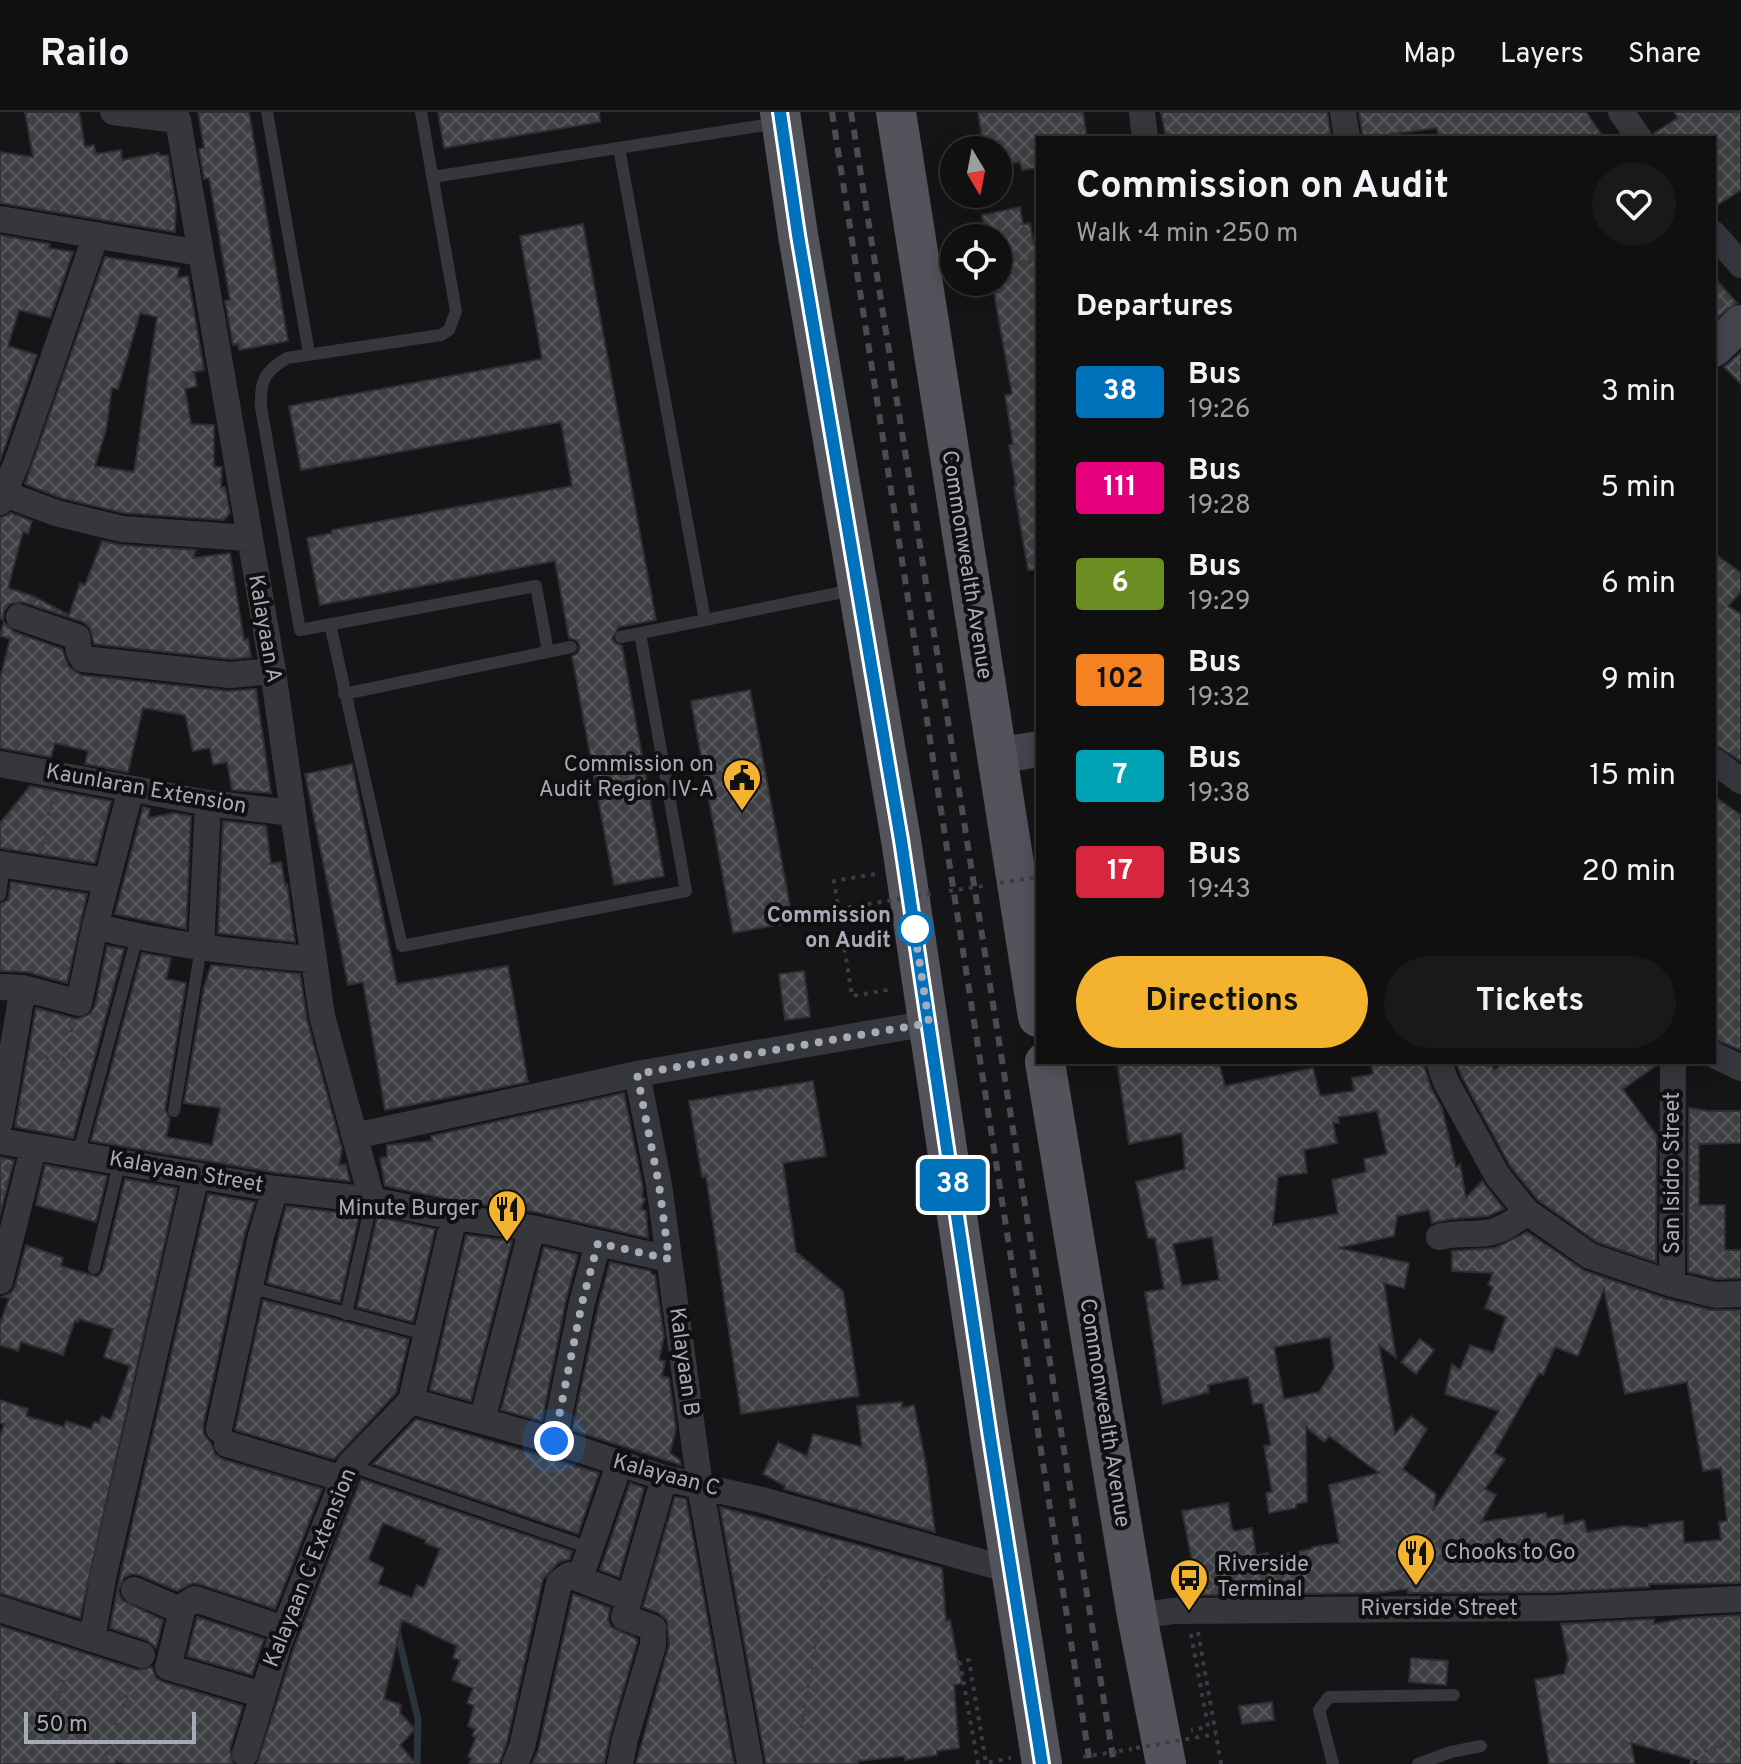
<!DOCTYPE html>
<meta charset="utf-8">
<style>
:root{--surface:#101011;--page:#19191a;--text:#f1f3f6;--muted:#9c9d9f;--line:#303031;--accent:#f4b32f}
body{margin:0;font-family:Overpass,sans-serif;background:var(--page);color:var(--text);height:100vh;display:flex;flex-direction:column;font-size:30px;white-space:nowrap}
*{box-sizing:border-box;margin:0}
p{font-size:26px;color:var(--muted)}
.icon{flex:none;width:44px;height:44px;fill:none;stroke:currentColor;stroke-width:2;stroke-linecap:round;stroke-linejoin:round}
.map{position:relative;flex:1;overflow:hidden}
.drawer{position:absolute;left:1036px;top:24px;width:680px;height:928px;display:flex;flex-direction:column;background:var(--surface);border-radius:0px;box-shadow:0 4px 20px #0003,0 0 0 2px var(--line)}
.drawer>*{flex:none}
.badge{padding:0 16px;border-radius:6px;font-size:28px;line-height:52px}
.needle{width:52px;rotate:170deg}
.fabs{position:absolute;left:940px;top:24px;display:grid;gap:16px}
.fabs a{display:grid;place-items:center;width:72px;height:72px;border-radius:50%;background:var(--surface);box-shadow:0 4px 20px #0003,0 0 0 2px var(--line);font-size:40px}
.scale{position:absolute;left:24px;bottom:20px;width:172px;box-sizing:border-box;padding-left:8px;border:4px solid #a6abb7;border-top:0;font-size:22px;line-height:28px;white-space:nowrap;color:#a6abb7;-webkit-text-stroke:6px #101011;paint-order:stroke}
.you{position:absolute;width:40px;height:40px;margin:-20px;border:6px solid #fff;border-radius:50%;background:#1a73e8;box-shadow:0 0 0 12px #1a73e833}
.map>.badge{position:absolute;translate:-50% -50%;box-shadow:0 0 0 4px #fff}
h2{padding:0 40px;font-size:30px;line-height:72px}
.round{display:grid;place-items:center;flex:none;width:84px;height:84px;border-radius:42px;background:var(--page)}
.overview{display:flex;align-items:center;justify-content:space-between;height:136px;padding:0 40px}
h1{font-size:38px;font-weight:700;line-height:60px}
.cta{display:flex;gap:16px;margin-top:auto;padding:16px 40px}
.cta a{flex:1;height:92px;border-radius:48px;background:var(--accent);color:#111;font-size:32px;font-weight:700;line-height:92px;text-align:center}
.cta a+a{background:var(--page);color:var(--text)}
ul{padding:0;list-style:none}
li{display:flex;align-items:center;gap:24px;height:96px;padding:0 40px}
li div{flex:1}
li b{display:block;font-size:30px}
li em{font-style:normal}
li .badge{min-width:88px;font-weight:700;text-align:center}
header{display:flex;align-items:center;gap:48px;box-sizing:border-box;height:112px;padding:0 40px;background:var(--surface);border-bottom:2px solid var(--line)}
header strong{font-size:38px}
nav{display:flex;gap:44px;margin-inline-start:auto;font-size:28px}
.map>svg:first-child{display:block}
</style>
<header>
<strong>Railo</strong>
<nav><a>Map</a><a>Layers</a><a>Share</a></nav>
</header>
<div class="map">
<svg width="1741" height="1652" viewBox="0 0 1741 1652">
<defs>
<pattern id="building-cross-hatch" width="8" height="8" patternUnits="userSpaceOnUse" patternTransform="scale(2)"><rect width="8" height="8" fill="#3f4044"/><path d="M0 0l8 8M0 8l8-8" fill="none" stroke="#58595d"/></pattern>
</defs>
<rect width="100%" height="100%" fill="#151517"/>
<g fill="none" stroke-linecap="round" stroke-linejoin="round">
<path stroke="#2b333b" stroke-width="7" d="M397,1519L418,1607L417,1652"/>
</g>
<path fill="url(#building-cross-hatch)" stroke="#2f2f33" stroke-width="2" fill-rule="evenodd" d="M25,0H79L85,35L94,33L96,42L121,38L122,48L159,41L160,44L168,43L176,93L175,120L0,91V40L33,45Z
M198,0H249L288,229L239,238L238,232L233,233L225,189L230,188L209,66L204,67L199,37L204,36Z
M438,0H599L600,10L444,36Z
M978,0H1083L1087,26H1038V56L1022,58L1020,50L998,54V38H984Z
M1161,0H1327L1331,24L1166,26Z
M1359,0H1586L1604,26H1439L1437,16L1363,26Z
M1674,0H1741V78L1714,95V26H1655L1654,21L1678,6Z
M1020,95L1023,112L1030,111L1034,132L1038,131V458H1028L1016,388L1014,374H1016L1009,333L1013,332L1005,283L1012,282L994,181L998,180V126H986L982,103Z
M583,112L656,508L619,515L612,526L615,531L622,534L664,764L614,773L572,544L578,541L580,534L577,528L569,526L555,449L320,493L307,426L332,421V418L572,374L561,310L301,358L289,294L542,247L520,124Z
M0,123L50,132L49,136L73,140L50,206L19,198L8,234L37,243L0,349Z
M105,145L179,156L177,166L188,164L204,258L194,260L197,274L185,277L191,312L214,313V355H222L221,375H225L230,401L224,408L124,401L61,386L25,372ZM140,201L157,205L134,360L95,354L106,318L112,276L118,277Z
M1714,165L1737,191L1714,208Z
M1741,240V272L1724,255Z
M11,401L32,409L28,422L23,420L8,476L33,484L69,503L80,471L85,473L102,429L121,433L196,438L193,446L230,441L244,528L248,527L251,545L230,547L94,532L90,516L83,510L23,490L9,492L4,499L3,508L0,507V406Z
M1714,441L1741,461V480L1728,494L1741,502V649L1714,632Z
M4,510L14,520L62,537L69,555L81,563L228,579L256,577L271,681L232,678L227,650L213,653L210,636L193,639L185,603L143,596L128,660L85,652L88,639L55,631L51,645L0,636V567L10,527L0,524Z
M750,578L793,810L733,821L691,589Z
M352,652L397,872L508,854L528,970L385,998L363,870L348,873L305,662Z
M30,674L111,689L95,751L0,736V711Z
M1714,684L1741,703V938L1714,927Z
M143,695L150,697L148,706L174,701L191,704L186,817L115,802Z
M223,709L266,714L271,752L281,750L285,773L287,772L295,830L218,821Z
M11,770L87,782L67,871L27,860L0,859V792L8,788Z
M107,834L124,837L73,1026L15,1015L36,896L76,907L90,902L95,894Z
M142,841L171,846L166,867L186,871L165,998L170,1007L166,1025L212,1033L220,996L184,991L204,875L211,853L300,862L307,908L342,1037L339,1053L346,1052L350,1069L277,1061L91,1029Z
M804,859L810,905L785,908L779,862Z
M1117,950H1219L1225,974L1313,956L1320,984L1354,979L1352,966L1373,962L1371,950H1423L1431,976L1442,996L1456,1055L1460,1052L1466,1086L1482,1069L1504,1097L1488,1104L1451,1107L1432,1111L1429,1098L1397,1104L1394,1124L1338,1136L1409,1151L1404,1176L1384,1171L1396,1246L1379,1233L1395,1322L1411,1304L1427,1317L1403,1357L1436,1382L1433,1399L1499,1299L1445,1282L1452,1252L1460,1258L1470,1233L1493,1241L1506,1205L1485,1196L1493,1175L1488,1173L1493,1161L1452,1159V1139L1495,1136L1527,1120L1585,1159L1667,1187L1711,1198H1741V1471L1649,1472V1475L1556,1480L1408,1481L1407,1477L1376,1481L1199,1483L1182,1399L1228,1391L1232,1417L1235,1419L1252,1416L1256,1443L1268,1441V1445L1312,1437V1435L1339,1431L1329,1373L1379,1361L1329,1324L1324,1330L1306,1315L1307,1390L1296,1392V1396L1269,1401L1266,1381L1272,1380L1264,1334L1271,1333L1263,1291L1253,1292L1248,1265L1208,1273L1209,1280L1163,1292L1145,1180L1164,1177L1155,1126H1148L1136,1070L1185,1057L1182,1021L1129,1032ZM1377,999L1387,1042L1364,1047L1366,1060L1332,1068L1338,1102L1273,1113L1278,1064L1307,1061L1304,1038L1337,1031L1333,1011H1339L1338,1005ZM1212,1125L1219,1168L1182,1174L1173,1132ZM1604,1177L1625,1282L1687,1270L1703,1359L1721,1356L1727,1409L1719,1410L1721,1428L1684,1431L1683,1409L1649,1413V1416L1623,1414L1587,1420L1584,1408L1564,1412L1563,1403L1547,1406L1546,1401L1481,1410L1496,1383L1485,1377L1505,1347L1494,1341L1539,1261L1543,1263L1555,1235L1578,1244ZM1330,1225L1334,1256L1319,1280L1284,1287L1274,1235Z
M1456,950H1491L1494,958L1505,950H1657V953L1623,977L1657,1024L1656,1150L1597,1130L1538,1088L1510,1054L1461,963Z
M813,969L826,1044L783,1051L796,1140L843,1179L859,1284L741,1302L706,1064L702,1065L689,989Z
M624,981L643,1076L642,1085L645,1087L641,1097L646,1099L648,1126L535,1100L457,1089L385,1074L380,1046L387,1045V1033L432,1029L431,1024Z
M1689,996L1708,999H1741V1031L1699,1032V1093H1725V1138H1741V1166L1717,1167L1688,1160Z
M0,1045L14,1048L0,1103Z
M45,1053L107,1064L96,1110L36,1093Z
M125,1067L177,1076L80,1506L0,1481V1325L4,1312L0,1311V1288L28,1297L26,1304L64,1315L66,1309L91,1317L94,1310L99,1311L102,1304L111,1308L130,1254L104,1245L113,1217L79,1207L78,1210L75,1209L63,1243L21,1230L18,1239L0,1233V1212L9,1186L2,1185L11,1181L15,1174L26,1133L63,1146L61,1154L98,1165L103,1158Z
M208,1082L255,1090L245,1121L203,1314L204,1323L211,1331L215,1342L222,1347L322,1377L275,1497L199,1472L193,1471L177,1479L140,1463L131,1462L124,1466L118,1479L122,1488L163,1508L156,1536L147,1528L110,1516L119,1469Z
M286,1094L359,1103L340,1190L267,1171Z
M377,1105L435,1117L413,1210L357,1195Z
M466,1123L512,1129L471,1289L430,1278Z
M544,1135L578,1143L566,1188L542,1309L501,1298Z
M610,1150L651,1159V1162L655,1163L664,1225L659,1248L665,1249L662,1264L669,1266L676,1317L670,1341L680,1348L681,1353L572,1318L598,1195Z
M263,1188L409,1227L396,1281L334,1347L235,1318Z
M1420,1227L1434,1238L1416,1262L1401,1250Z
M902,1290V1296L914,1293L926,1352L935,1420L784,1377L785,1374L763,1362L778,1330L807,1344L813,1322L862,1335L857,1294Z
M416,1307L599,1361L578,1422L373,1352Z
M361,1367L572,1439L570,1447L559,1450L543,1467L507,1630L499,1652H469L472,1646L468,1645L476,1625L472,1624L475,1617L468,1614L474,1594L467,1591L473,1576L452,1568L460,1548L453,1546L457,1534L402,1508L384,1587L401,1593L400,1601L415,1617L400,1633L416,1652H257L294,1536ZM383,1411L426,1428L425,1431L440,1437L424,1476L417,1473L412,1486L378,1472L384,1456L368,1448Z
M630,1371L644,1376L619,1465L600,1458Z
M675,1385L686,1387L734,1652H636L669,1533L667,1508L659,1501L643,1495Z
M720,1395L942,1456L946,1509L950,1508L962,1571L954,1573L959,1636L937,1639V1643L905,1648V1644L858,1649V1652H766Z
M573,1482L610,1496L608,1508L611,1515L637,1527V1531L610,1623L604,1652H532L538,1639Z
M1741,1503V1652H1698L1697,1649L1631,1631L1635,1652H1549L1535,1568L1564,1562L1568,1547L1561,1512L1654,1507V1512L1686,1506Z
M197,1505L264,1527L252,1563L187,1544Z
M0,1514L137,1558L152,1555L156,1566L163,1570L243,1594L230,1637L233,1652H127L116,1649L115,1652H0Z
M1411,1546L1448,1549L1446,1573L1409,1570Z
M1272,1590L1274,1608L1242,1612L1239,1594Z"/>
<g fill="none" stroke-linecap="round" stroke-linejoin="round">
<path stroke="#3c3d43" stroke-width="4" stroke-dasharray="4 6" stroke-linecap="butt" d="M998,152L1038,149
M42,733L52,687
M875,762L834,769L852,884L893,877
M35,942L63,950L73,913
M1198,1520L1221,1652
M1191,1522L1208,1615L1191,1618
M801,1616L831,1433
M49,1620L70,1545
M1119,1639L1132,1637
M106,1643L133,1566
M978,1652L960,1550L969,1548L986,1651L1011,1646
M1691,1652L1694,1643L1741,1625"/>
<path stroke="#36373c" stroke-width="12" d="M267,0L309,241
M421,0L456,199L449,218L441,223L287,246C264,260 260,268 261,295L300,518L536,474L548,540
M619,36L705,508
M433,65L778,11
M330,512L402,834L686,779L640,521
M621,525L853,478
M344,582L571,535
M0,783L4,754
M174,999L201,836
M78,1043L137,825
M94,1156L120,1048
M249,1175L428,1223
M346,1202L372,1088
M349,1353L590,1436
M1333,1652L1319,1598L1329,1585L1454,1583
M1418,1652L1451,1640L1481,1634"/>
<path stroke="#36373c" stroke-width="26" d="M113,0L178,8L273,559L322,904L372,1088
M1142,0L1145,26
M1343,0L1347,26
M1621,0L1639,26
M0,107L200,141
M1714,122L1741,153
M5,382L56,401L122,417L248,426
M0,390L17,350L96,123
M19,505L77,525L79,540L83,547L230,563L273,559
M1714,649L1741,669
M0,652L208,691L292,701
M0,752L107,769
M95,814C167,833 239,841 312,847
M201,836L208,691
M0,875L23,876L79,891L95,814L131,677
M1714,943L1741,956
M1439,950L1446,970L1497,1063L1527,1100L1590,1144L1672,1172L1715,1183L1741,1182
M637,962L659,1073L700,1374L750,1652
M0,1010L23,876
M355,1024L637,962L929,911
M0,1029L275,1077L372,1088L454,1105L532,1116L669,1147
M1439,1125C1457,1120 1475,1124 1492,1120C1506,1116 1516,1108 1527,1100
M0,1169L33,1037
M1672,1172L1673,950
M411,1289L554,1329L664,1366L762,1388L1013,1459
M411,1289L454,1105
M482,1309L532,1116
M219,1317L261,1124L275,1077
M554,1329L582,1191L598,1131
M227,1332L344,1367
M580,1466L619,1353
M134,1478L182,1499
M0,1497L142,1543
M1137,1504L1173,1499L1556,1496L1741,1487
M92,1527L103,1466L196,1063
M263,1583L168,1555L182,1499L185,1493L195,1487L284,1517
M245,1642L279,1531L349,1353L411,1289
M515,1652L522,1635L559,1471L569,1463L629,1486
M620,1652L625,1627L653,1533V1516L624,1505L664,1366"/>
<path stroke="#44454c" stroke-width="36" d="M1714,237L1741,211
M996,644L1038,637"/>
<path stroke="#52535b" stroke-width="40" d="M780,0L798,123L901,728L990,1325L1042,1652
M896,0L1038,905
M1045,950L1137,1504L1166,1652"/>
<path stroke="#4b4c53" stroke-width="6" stroke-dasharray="10 8" stroke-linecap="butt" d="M832,0L1090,1652
M851,0L1114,1652"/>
<path stroke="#3c3d43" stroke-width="4" stroke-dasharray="4 6" stroke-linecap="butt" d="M1000,771L1038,765
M949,779L983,774
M838,797L935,781
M1136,1636L1216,1622
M1083,1645L1119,1639"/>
</g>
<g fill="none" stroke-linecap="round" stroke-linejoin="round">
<g stroke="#fff" stroke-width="18">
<path id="line" d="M780,0L798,123L901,728L990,1325L1042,1652"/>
</g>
<use href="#line" stroke="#0072bc" stroke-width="12"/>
<path stroke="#a6abb7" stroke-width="8" stroke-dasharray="0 14.4" d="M554,1329L582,1191L598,1131L669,1147L659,1073L637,962L929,911L914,815L915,817"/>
</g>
<defs>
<g id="civic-pin" transform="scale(2)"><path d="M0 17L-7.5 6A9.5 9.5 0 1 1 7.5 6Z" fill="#f4b32f" stroke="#101011"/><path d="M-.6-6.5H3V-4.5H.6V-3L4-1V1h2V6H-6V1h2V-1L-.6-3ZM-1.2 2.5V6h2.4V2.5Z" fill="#111"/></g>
<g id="restaurant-pin" transform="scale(2)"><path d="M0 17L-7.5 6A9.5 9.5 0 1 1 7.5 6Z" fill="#f4b32f" stroke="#101011"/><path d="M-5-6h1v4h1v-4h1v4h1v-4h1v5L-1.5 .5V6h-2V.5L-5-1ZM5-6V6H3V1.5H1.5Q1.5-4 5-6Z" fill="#111"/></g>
<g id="bus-pin" transform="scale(2)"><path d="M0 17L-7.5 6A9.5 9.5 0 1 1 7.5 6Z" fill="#f4b32f" stroke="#101011"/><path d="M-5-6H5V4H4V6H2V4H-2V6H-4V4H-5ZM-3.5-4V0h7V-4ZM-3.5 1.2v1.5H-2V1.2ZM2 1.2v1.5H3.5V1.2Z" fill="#111"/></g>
</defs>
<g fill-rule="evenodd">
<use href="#civic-pin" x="742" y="666"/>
<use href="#restaurant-pin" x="507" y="1097"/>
<use href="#restaurant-pin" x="1416" y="1441"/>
<use href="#bus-pin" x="1189" y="1466"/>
</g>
<circle fill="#fff" stroke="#0072bc" stroke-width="4" cx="915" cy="817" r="16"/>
<g text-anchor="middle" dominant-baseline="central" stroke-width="8" stroke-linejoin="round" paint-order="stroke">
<g font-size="22" fill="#a6abb7" stroke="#101011">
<text transform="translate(966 453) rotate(81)">Commonwealth Avenue</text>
<text transform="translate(264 517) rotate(80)">Kalayaan A</text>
<text transform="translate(146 678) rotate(10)">Kaunlaran Extension</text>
<text transform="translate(186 1061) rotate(10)">Kalayaan Street</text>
<text transform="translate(1673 1061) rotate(-90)">San Isidro Street</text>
<text transform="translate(683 1250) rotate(82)">Kalayaan B</text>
<text transform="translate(1104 1301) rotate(81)">Commonwealth Avenue</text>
<text transform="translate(666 1364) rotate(15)">Kalayaan C</text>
<text transform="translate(311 1456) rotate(-68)">Kalayaan C Extension</text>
<text x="1439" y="1497">Riverside Street</text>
</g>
<g font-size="22" fill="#a6abb7" stroke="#101011" text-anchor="end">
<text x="714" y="653">Commission on<tspan x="714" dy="25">Audit Region IV-A</tspan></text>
<text x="479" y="1097">Minute Burger</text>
<text x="1444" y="1441" text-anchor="start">Chooks to Go</text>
<text x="1217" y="1453" text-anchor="start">Riverside<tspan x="1217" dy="25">Terminal</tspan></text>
</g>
<g font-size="22" font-weight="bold" fill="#a6abb7" stroke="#101011" text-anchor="end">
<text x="891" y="804">Commission<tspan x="891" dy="25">on Audit</tspan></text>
</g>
</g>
</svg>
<div class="fabs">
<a><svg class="needle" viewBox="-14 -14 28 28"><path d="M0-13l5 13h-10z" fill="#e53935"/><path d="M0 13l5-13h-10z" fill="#9c9d9f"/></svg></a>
<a><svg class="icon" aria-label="locate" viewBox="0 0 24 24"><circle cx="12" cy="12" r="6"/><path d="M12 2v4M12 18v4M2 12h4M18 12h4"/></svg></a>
</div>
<div class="scale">50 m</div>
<div class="you" style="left:554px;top:1329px"></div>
<b class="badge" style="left:953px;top:1073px;background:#0072bc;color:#fff">38</b>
<section class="drawer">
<div class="overview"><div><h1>Commission on Audit</h1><p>Walk · 4 min · 250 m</p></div><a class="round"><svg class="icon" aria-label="heart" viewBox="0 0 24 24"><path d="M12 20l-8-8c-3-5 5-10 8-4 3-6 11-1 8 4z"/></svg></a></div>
<h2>Departures</h2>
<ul>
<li><span class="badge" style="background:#0072bc;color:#fff">38</span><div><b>Bus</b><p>19:26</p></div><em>3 min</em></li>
<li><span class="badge" style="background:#e6007e;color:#fff">111</span><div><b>Bus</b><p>19:28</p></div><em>5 min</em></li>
<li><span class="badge" style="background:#6b8e23;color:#fff">6</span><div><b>Bus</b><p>19:29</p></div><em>6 min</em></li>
<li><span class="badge" style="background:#f58220;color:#111">102</span><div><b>Bus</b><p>19:32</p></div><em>9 min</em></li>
<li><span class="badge" style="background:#00a3b4;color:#fff">7</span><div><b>Bus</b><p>19:38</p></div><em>15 min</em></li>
<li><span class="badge" style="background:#d7263d;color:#fff">17</span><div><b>Bus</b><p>19:43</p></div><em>20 min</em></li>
</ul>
<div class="cta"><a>Directions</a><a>Tickets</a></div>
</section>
</div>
